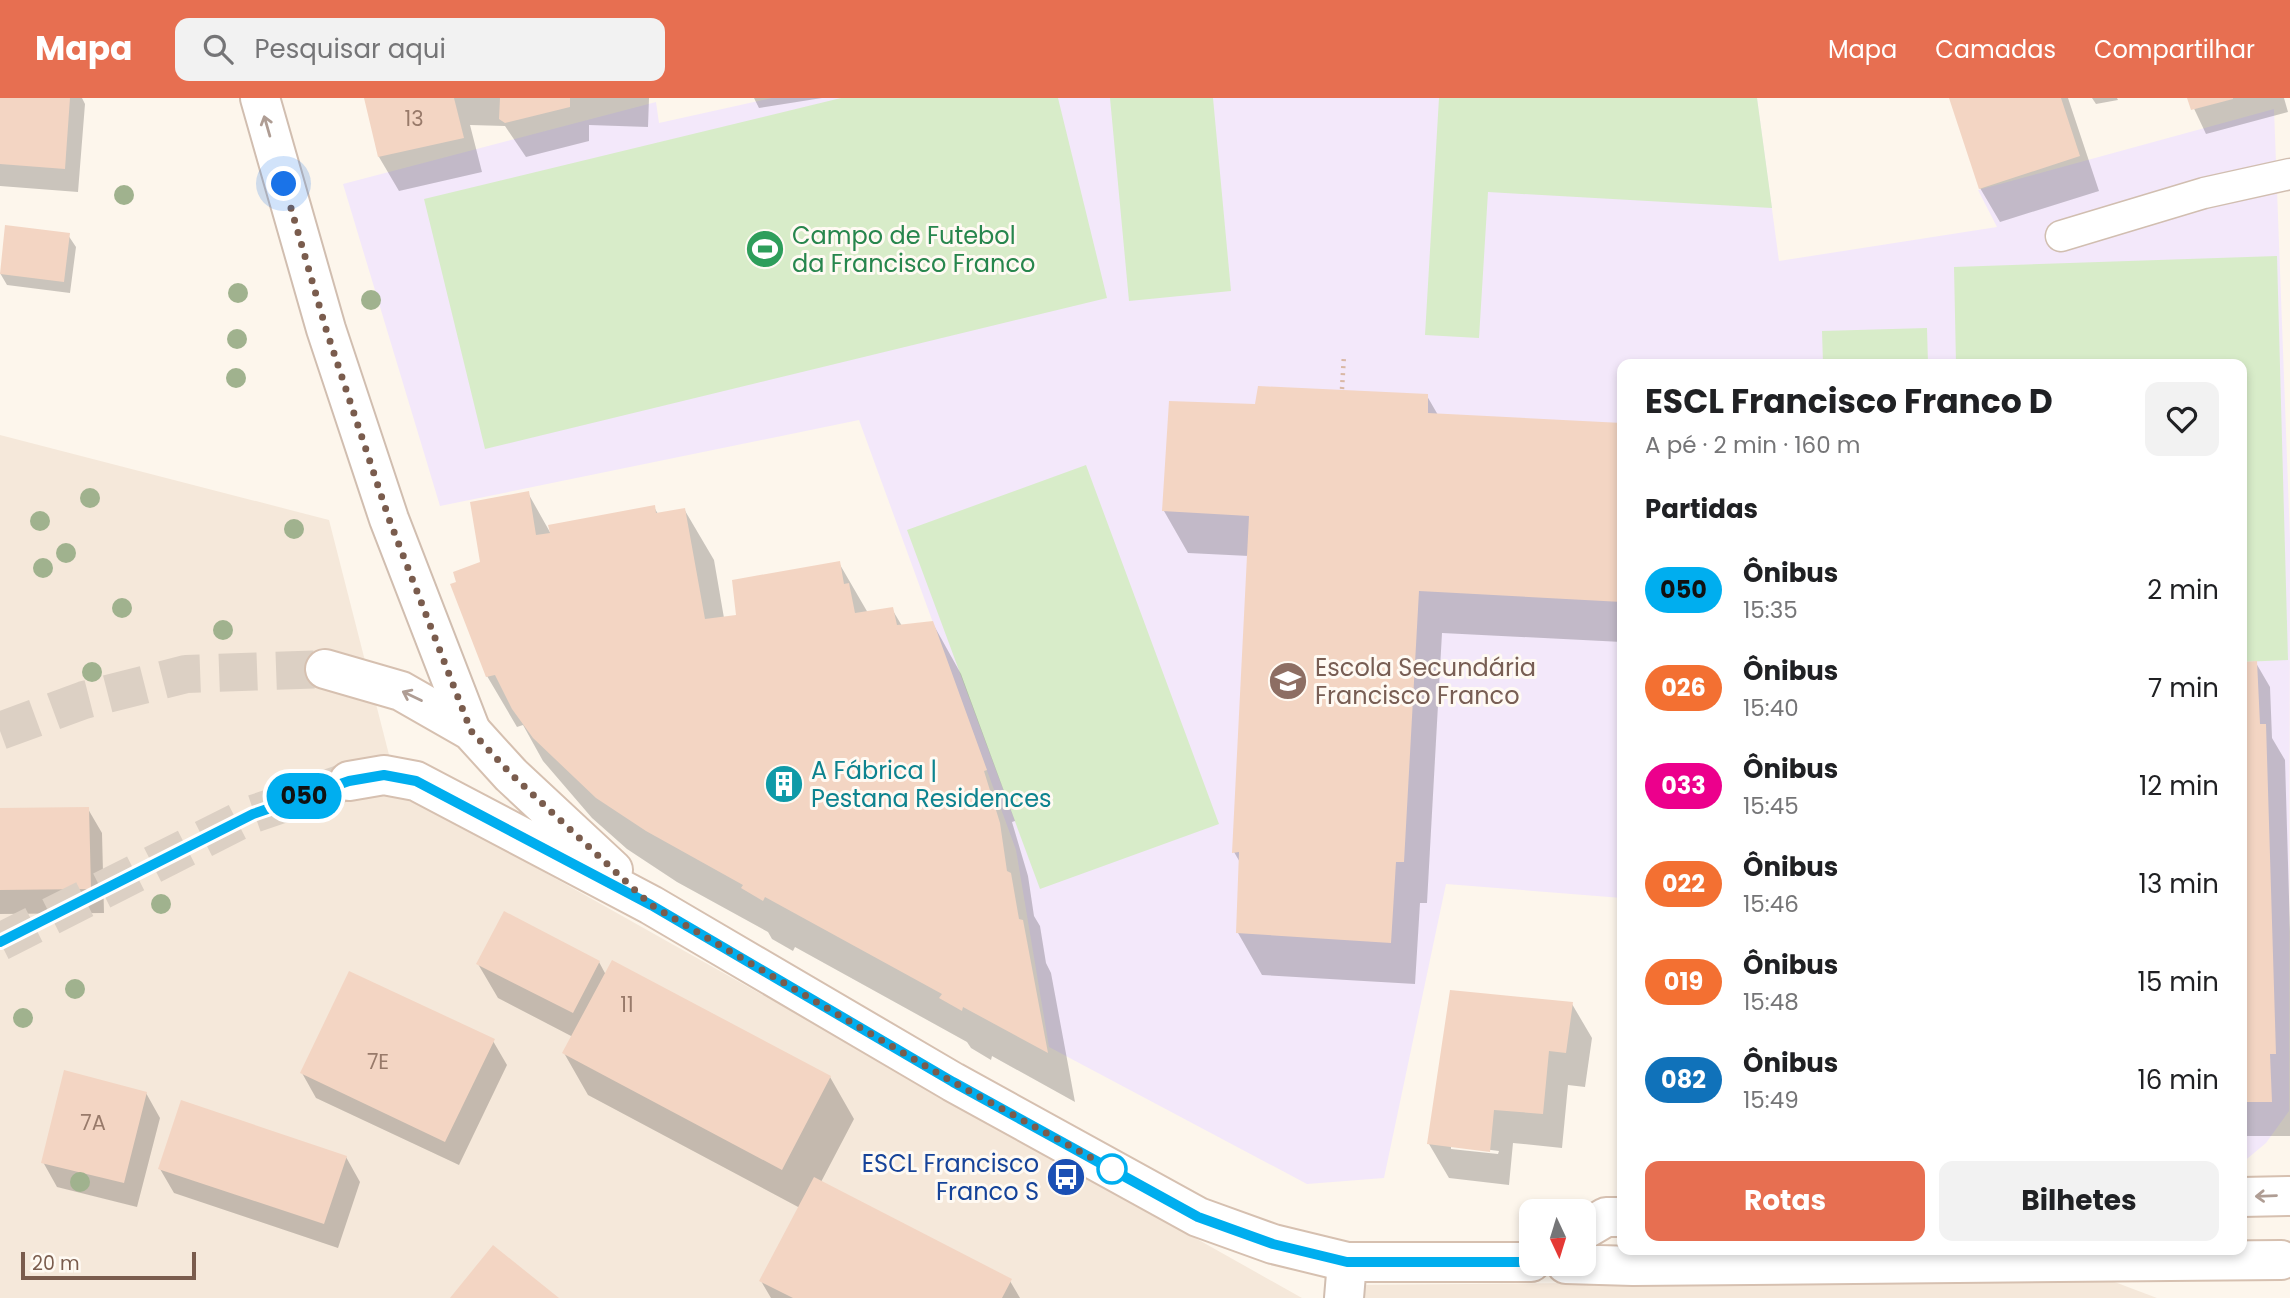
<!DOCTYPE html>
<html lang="pt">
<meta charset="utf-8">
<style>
:root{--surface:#fff;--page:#f2f2f2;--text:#202124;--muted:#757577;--accent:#e76f51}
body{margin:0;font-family:Poppins,sans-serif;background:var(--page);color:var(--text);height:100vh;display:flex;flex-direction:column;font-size:26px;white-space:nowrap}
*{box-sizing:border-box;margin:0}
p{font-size:23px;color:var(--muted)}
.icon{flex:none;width:38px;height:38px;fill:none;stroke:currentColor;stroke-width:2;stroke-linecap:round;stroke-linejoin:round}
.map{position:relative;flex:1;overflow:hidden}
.sheet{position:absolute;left:1617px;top:261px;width:630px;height:896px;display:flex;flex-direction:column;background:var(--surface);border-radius:14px;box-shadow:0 4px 10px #0003}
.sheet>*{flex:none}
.badge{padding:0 14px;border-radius:23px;font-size:24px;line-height:46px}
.needle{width:46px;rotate:176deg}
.tools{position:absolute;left:1519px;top:1101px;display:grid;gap:14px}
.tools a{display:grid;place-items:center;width:77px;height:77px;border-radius:14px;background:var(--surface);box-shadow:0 4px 10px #0003;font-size:35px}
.scale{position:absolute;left:21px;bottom:18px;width:175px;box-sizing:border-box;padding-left:7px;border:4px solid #7a5c4d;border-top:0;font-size:19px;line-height:24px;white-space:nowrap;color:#7a5c4d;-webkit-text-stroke:5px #fffaf3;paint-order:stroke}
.you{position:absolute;width:35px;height:35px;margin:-18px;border:5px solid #fff;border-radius:50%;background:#1a73e8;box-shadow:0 0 0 10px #1a73e833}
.map>.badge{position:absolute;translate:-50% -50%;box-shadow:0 0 0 4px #fff}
h2{padding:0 28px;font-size:26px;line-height:63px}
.round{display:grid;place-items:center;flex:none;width:74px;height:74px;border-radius:14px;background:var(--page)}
.overview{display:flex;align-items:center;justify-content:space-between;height:119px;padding:0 28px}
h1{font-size:33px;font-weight:700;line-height:52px}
.button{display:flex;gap:14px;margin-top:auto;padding:14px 28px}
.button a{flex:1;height:80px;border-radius:14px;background:var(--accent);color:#fff;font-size:28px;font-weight:700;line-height:80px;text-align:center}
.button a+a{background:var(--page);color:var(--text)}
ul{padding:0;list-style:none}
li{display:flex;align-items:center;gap:21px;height:98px;padding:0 28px}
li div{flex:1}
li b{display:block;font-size:26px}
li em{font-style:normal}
li .badge{min-width:77px;font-weight:700;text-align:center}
header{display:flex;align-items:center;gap:42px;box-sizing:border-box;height:98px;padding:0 35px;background:var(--accent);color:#fff}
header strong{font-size:33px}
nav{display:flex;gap:38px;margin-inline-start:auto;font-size:24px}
.search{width:490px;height:63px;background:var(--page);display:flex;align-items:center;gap:18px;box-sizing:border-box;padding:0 24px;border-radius:14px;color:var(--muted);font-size:26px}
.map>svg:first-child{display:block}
</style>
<header>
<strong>Mapa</strong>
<div class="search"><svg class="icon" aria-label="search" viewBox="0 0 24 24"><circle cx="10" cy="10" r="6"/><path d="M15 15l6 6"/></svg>Pesquisar aqui</div>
<nav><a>Mapa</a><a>Camadas</a><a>Compartilhar</a></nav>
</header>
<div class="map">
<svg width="2290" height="1200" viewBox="0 0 2290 1200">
<rect width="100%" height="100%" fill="#fdf6ec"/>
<path fill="#f5e8da" d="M0,337L329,422L398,692L1302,1200H0Z
M2104,1180L2157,1200H1355L1354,1187Z"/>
<path fill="#f3e8fa" d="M772,0H1757L1779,163L1997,129L1978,92L2274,11L2290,441L2289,1013L2266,1045L2242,1065V266H1622V800L1446,786L1384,1080L1307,1086L1049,949L1016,752L859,322L440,408L343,86L656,4L659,25Z"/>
<path fill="#d8ecc9" d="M841,0H1058L1107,200L485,351L424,101Z
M1110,0H1213L1231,193L1129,203Z
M1439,0H1757L1772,110L1488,94L1479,240L1425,237Z
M2277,158L2288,562L2242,564V266H1956L1954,169Z
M1927,230L1928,266H1823L1822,233Z
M1086,367L1219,726L1040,791L907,432Z"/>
<path fill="#0003" fill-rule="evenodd" d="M0,0H82L85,6L78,94L0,88Z
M366,0H649L648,29L589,27V43L526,59L505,28L470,27L482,74L399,93L379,59Z
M754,0H822L759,10Z
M1951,0H2068L2099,93L2000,124L1980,90Z
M2092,0H2117L2118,2L2096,6Z
M2189,0H2284L2288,14L2206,36Z
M68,137L76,149L70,195L7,187L0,175Z
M1427,298L1438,317L1622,327V544L1442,535L1427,805H1420L1415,886L1262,877L1238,835L1241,766L1234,754L1249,458L1188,455L1164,413L1256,308Z
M528,395L551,436L654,409L658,416L684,411L714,462L724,520L738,518L839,465L868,515L892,511L902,528L932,524L961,576L1015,723L1012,724L1028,778L1034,818L1040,828L1046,865L1051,875L1075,1004L992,958L991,962L971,950L967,944L795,849L793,853L772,841L768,834L677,784L627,751L592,720L543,663L523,627L517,629L487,578L482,465Z
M2242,565H2256L2270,589L2272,640L2285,662L2290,833V1038H2242Z
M88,711L102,735L104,815L0,816V712Z
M599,864L606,877L830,979L854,1021L821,1084L1010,1183L1020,1200H771L761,1183L800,1110L588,997L564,955L573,939L498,900L478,866Z
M1572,906L1592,940L1585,989L1568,987L1562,1050L1513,1045L1509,1087L1449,1080L1429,1046ZM1451,1047L1499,1053L1498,1056L1451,1051Z
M493,943L507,967L459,1067L316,1000L302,975Z
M146,995L160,1020L137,1109L57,1089L43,1064Z
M346,1059L360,1084L338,1150L174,1095L160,1071Z"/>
<path fill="#f3d5c3" d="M0,0H70L65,71L0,66Z
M364,0H454L464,40L378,59Z
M500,0H570V9L505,25L499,21Z
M1949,0H2061L2080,58L1979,91Z
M2187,0H2233V1L2191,12Z
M5,127L70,135L64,184L0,176Z
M1258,288L1428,296V315L1622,325V504L1419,493L1404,764H1396L1391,845L1236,835L1239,754L1232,755L1249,418L1162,413L1169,303L1255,306Z
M529,393L536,437L550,435L548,427L655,407L656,415L685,410L705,521L736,517L732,482L840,463L844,486L849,485L855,515L893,509L897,527L933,523L987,672L984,673L1000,725L1007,773L1011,775L1019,821L1023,822L1048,955L963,909L962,913L939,900L942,896L765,799L763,803L741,790L743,787L646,733L596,700L533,640L512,611L495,577L486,579L450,486L456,484L453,474L480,464L470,404Z
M2257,563L2260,626H2266L2276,956H2270L2272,1004H2242V564Z
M89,709L91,791L0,792V710Z
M504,813L600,863L573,915L476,866Z
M612,862L831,978L782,1072L562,955Z
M349,873L495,941L445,1044L300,975Z
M1450,892L1573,904L1566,955L1549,953L1543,1016L1494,1012L1490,1054L1427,1046Z
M64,972L147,994L124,1085L41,1065Z
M181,1002L347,1058L324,1126L158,1071Z
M814,1079L1012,1181L1002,1200H793L759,1183Z
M493,1147L559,1200H450Z"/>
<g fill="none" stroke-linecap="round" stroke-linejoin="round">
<path stroke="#dcd0c4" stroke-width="38" stroke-dasharray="38 19" stroke-linecap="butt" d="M0,633L84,602L186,576L325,571
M0,844L253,716L349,683"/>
<g stroke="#d1beb0" stroke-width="33">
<path id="service" d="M2061,138L2204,95L2290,76"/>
</g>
<g stroke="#d1beb0" stroke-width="42">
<path id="minor" d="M260,0L326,231L389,421L471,633"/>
</g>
<g stroke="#d1beb0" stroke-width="42">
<path id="tertiary" d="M1344,1200L1347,1164"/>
</g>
<g stroke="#d6c0b0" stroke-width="42">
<path id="secondary" d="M325,571L401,593L471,633L511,677L613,772
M349,683L384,677L416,683L651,807L953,984L1198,1119L1273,1146L1347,1164H1531
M2242,1099L2290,1098
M1584,1132L1606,1119H1622
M1566,1166L1633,1168L2281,1162"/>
</g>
<path stroke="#d9b8a5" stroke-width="4.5" stroke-dasharray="2 5" stroke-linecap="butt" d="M1342,291L1344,257"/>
<use href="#service" stroke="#fff" stroke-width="30"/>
<use href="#minor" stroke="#fff" stroke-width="38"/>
<use href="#tertiary" stroke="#fff" stroke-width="38"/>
<use href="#secondary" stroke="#fff" stroke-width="38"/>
</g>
<g fill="#a0b28e">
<circle cx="124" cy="97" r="10"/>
<circle cx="238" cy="195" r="10"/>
<circle cx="371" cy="202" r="10"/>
<circle cx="237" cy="241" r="10"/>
<circle cx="236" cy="280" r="10"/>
<circle cx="90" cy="400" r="10"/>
<circle cx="40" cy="423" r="10"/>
<circle cx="294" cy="431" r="10"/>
<circle cx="66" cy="455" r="10"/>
<circle cx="43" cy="470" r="10"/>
<circle cx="122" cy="510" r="10"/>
<circle cx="223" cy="532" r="10"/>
<circle cx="92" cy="574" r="10"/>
<circle cx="161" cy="806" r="10"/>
<circle cx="75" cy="891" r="10"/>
<circle cx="23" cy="920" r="10"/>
<circle cx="80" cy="1084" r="10"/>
</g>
<defs><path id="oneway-shaft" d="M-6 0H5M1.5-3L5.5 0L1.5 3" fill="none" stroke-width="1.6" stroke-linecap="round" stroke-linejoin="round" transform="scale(1.75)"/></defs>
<g stroke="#af9d94">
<use href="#oneway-shaft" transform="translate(267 28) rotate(-106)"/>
<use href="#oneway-shaft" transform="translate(412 598) rotate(-154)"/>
<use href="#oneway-shaft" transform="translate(2266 1098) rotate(178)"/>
</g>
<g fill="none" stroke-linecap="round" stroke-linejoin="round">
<g stroke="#fff" stroke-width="16">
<path id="line" d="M0,844L253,716L349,683L384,677L416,683L651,807L953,984L1198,1119L1273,1146L1347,1164H1531"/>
</g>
<use href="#line" stroke="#00aeef" stroke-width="10"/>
<path stroke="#7a5c4d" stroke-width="7" stroke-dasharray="0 12.6" d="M284,86L326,231L389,421L471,633L512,677L651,807L953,984L1112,1071"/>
</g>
<defs>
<g id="stadium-disc" transform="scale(2.0125)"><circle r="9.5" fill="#2e9e5b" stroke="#fffaf3"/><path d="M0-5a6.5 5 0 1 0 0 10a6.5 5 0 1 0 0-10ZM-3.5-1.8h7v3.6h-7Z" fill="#fff"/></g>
<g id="school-disc" transform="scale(2.0125)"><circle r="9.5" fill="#8d6e63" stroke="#fffaf3"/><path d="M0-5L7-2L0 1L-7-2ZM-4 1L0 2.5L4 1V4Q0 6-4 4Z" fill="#fff"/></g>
<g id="building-disc" transform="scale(2.0125)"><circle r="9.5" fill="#0f9aa8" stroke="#fffaf3"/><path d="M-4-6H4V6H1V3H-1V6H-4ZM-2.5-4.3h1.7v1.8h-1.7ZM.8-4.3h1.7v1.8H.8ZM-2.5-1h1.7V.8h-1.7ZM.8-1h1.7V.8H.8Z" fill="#fff"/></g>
<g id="bus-disc" transform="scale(2.0125)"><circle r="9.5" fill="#1a4fb4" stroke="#fffaf3"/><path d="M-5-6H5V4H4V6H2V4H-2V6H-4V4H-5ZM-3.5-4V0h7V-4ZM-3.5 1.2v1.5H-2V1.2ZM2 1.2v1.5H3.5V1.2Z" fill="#fff"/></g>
</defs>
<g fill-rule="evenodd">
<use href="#stadium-disc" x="765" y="151"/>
<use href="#school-disc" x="1288" y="583"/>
<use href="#building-disc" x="784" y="686"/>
<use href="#bus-disc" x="1066" y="1079"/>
</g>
<circle fill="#fff" stroke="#00aeef" stroke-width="3.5" cx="1112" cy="1071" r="14"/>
<g text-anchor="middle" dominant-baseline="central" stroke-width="6" stroke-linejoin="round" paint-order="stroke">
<g font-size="21" fill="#987a6a">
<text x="414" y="20">13</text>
<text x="627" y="906">11</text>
<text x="378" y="963">7E</text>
<text x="93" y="1024">7A</text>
</g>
<g font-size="24" fill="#27864d" stroke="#fffaf3" text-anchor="start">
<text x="792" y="137">Campo de Futebol<tspan x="792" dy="28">da Francisco Franco</tspan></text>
</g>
<g font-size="24" fill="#785e54" stroke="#fffaf3" text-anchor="start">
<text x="1315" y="569">Escola Secundária<tspan x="1315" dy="28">Francisco Franco</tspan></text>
</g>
<g font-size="24" fill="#0d838f" stroke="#fffaf3" text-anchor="start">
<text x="811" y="672">A Fábrica |<tspan x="811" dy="28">Pestana Residences</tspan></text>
</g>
<g font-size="24" fill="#164399" stroke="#fffaf3" text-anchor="end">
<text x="1039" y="1065">ESCL Francisco<tspan x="1039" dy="28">Franco S</tspan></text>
</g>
</g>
</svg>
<div class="tools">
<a><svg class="needle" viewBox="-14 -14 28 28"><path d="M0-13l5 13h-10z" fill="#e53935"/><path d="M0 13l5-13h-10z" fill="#757577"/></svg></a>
</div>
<div class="scale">20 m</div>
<div class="you" style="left:284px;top:86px"></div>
<b class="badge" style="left:304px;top:698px;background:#00aeef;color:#111">050</b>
<section class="sheet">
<div class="overview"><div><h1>ESCL Francisco Franco D</h1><p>A pé · 2 min · 160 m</p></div><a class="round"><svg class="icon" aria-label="heart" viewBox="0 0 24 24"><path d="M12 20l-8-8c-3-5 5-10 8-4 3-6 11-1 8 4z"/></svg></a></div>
<h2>Partidas</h2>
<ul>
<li><span class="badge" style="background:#00aeef;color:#111">050</span><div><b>Ônibus</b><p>15:35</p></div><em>2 min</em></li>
<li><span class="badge" style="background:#f37032;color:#fff">026</span><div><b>Ônibus</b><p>15:40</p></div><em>7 min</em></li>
<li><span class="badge" style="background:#ec008c;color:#fff">033</span><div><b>Ônibus</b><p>15:45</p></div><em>12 min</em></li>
<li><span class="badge" style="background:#f37032;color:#fff">022</span><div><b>Ônibus</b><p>15:46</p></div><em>13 min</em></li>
<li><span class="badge" style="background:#f37032;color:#fff">019</span><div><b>Ônibus</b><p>15:48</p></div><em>15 min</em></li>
<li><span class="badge" style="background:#1072ba;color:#fff">082</span><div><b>Ônibus</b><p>15:49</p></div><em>16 min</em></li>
</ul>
<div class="button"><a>Rotas</a><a>Bilhetes</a></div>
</section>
</div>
